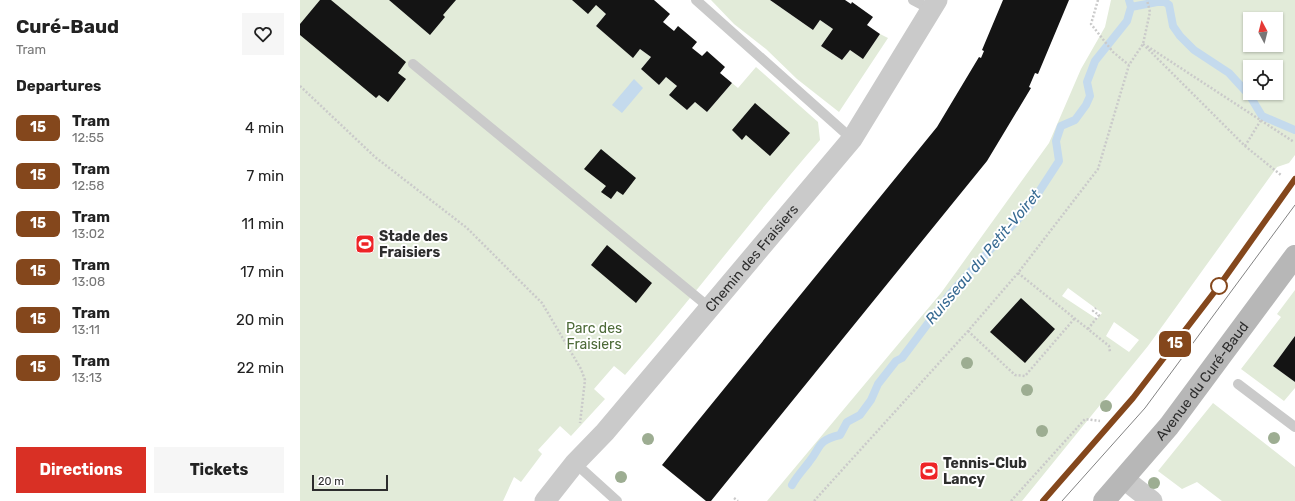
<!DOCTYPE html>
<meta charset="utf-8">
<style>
:root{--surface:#fff;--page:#f6f6f6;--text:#222;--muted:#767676;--accent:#d93025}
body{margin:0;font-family:Rubik,sans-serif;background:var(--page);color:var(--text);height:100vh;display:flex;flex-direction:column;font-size:15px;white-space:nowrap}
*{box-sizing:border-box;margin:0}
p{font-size:13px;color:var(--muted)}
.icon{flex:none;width:22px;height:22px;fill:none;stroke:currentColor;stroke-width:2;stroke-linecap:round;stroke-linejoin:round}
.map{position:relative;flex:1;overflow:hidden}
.side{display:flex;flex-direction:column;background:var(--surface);width:300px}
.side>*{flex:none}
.badge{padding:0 8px;border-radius:6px;font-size:14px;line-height:26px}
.needle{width:26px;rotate:353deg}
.controls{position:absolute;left:943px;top:12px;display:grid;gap:8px}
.controls a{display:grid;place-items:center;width:40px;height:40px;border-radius:0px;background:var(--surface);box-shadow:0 1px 3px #0004;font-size:20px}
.scale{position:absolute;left:12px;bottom:10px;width:76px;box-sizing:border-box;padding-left:4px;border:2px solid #2d2d2d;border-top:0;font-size:11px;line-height:14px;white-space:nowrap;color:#2d2d2d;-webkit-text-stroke:3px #fff;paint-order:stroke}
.map>.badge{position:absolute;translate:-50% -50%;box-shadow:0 0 0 2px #fff}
h2{padding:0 16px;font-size:15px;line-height:36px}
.round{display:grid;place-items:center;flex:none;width:42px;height:42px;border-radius:0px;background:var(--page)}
.headline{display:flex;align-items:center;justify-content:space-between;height:68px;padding:0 16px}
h1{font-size:19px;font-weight:700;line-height:30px}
.primary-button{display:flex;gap:8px;margin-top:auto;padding:8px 16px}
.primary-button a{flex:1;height:46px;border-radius:0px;background:var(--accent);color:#fff;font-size:16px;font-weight:700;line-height:46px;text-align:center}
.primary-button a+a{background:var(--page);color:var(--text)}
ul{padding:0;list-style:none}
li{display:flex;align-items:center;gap:12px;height:48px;padding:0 16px}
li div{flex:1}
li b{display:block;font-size:15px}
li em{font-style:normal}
li .badge{min-width:44px;font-weight:700;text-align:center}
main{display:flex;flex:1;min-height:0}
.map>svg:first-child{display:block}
</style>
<main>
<section class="side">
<div class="headline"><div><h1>Curé-Baud</h1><p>Tram</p></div><a class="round"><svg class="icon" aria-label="heart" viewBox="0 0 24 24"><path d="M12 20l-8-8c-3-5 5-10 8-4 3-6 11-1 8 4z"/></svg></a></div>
<h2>Departures</h2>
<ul>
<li><span class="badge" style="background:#84471c;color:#fff">15</span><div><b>Tram</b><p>12:55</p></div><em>4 min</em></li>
<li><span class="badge" style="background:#84471c;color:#fff">15</span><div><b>Tram</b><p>12:58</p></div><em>7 min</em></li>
<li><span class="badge" style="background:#84471c;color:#fff">15</span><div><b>Tram</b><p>13:02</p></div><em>11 min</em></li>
<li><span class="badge" style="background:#84471c;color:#fff">15</span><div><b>Tram</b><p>13:08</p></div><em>17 min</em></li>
<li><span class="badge" style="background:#84471c;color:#fff">15</span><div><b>Tram</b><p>13:11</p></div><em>20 min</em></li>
<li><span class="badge" style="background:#84471c;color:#fff">15</span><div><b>Tram</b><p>13:13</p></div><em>22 min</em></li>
</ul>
<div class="primary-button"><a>Directions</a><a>Tickets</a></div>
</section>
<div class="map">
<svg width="995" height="501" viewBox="0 0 995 501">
<rect width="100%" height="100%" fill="#fff"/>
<path fill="#e2ebd9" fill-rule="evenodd" d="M0,0H272L296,5L306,14L296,26L333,57L340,49L351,57L341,69L359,85L366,77L377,86L370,95L387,110L395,102L407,112L432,83L438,88L456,67L518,122L520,140C453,217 392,299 325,375L314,366L294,389L305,399L271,436L260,426L238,450L242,454L221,482L214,477L203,501H0Z
M411,0H470L513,30L520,20L533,29L521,46L542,60L550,50L563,58L580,34L588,38L539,112L497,79L466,49L434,24Z
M811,0H995V155L989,163L977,167L848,346L722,501H467L641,293L749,143L781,69L805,27ZM950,19H976V45H950ZM950,67H976V93H950ZM768,288L802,313L797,319L762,296ZM814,322L839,340L829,352L806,336Z
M995,290V336L973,366L995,382V388L984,401L941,369L981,317L977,314Z
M913,403L995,467V501H922L897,482L882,489L858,471Z"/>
<path fill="#c4daed" d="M334,79L343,88L322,113L312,105Z"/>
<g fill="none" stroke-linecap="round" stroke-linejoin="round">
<path stroke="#c4daed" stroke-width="8" d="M829,0L831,7L857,2H865L869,5L873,26L880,36L894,50L929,73L950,96L962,116L995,130
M492,485C497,476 503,470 509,462C522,446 516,441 540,435L547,422L560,415L571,400L578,384L596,361L602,358L650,294L729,207L759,161L756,141L761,126L775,120L786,105L790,96L787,82L795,61L827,21L831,7"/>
</g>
<path fill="#141414" d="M20,0H31L106,62L98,73L106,79L88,102L79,95L76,98L0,35V24Z
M89,0H156L143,15L145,17L130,35Z
M272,0H354L370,14L363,22L374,31L378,26L397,42L392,48L402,56L407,51L425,67L420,73L432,83L407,112L395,102L387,110L369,95L377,86L366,77L359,85L341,69L351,57L340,49L333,58L296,26L306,14L296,5L288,14Z
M470,0H545L551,4L552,2L573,17L567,25L580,34L563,59L550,50L542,60L521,46L533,29L520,20L513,30Z
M703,0H769L738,74L735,73L729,87L731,88L687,161L411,501H406L362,465L637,127L679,57L681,58L684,51L682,50Z
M455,103L490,133L470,156L446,135L442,140L432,130Z
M301,149L336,178L323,195L317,191L311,199L301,192L306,186L284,169Z
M307,245L352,283L336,303L291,265Z
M721,298L755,329L725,363L690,332Z
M995,336V382L973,366Z"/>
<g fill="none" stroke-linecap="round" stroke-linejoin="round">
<path stroke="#cacaca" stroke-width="2.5" stroke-dasharray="2 2" stroke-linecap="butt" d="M798,0L791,24L813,52L829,65
M843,44L945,146L981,175
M847,46L994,142
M0,86L75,157L167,228L242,303L281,369L285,380L280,423
M945,146L961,120
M718,273L809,346L810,352
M788,329L799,315L793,311L796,308
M668,331L715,375L725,376L775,318
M434,498L438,501
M514,501L668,331L718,273L798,169L829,65L843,44L850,12L847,0
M711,501L785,419L800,421"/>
<path stroke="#cacaca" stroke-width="10" d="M396,0L552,139
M613,0L632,10
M113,64L410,308
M938,384L995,427
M275,463L317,501"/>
<g stroke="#cacaca" stroke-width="21">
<path d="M824,479L852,501"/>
<path id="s1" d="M245,501L275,463L305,432L552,139L637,0"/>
</g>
<path stroke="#b7b7b7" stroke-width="22" id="s2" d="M804,501L869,426L995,256"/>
<path stroke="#828282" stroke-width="1" d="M743,501L833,398L919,286L995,179
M762,501L845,408L995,205"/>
</g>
<g fill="#9dad92">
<circle cx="667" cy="363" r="6"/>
<circle cx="727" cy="390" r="6"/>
<circle cx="806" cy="406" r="6"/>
<circle cx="742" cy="431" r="6"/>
<circle cx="974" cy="438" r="6"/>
<circle cx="348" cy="439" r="6"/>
<circle cx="321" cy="477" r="6"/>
<circle cx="854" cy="483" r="6"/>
</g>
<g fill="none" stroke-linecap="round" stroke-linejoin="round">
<g stroke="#fff" stroke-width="9">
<path id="line" d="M743,501L833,398L919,286L995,179"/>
</g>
<use href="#line" stroke="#84471c" stroke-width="6"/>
</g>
<defs>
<g id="stadium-square" transform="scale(1)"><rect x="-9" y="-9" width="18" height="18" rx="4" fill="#ee2427" stroke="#fff"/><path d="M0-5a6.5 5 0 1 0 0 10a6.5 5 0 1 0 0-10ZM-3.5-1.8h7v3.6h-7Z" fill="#fff"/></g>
</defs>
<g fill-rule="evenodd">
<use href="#stadium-square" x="65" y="244"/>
<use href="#stadium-square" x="629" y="471"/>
</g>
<circle fill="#fff" stroke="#84471c" stroke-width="2" cx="919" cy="286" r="8"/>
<g text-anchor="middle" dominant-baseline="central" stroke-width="4" stroke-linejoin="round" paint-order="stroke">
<g font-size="14" font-weight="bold" fill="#2d2d2d" stroke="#fff" text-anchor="start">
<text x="79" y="236">Stade des<tspan x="79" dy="16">Fraisiers</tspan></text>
<text x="643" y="463">Tennis-Club<tspan x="643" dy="16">Lancy</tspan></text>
</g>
<g font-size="14" fill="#2d2d2d" stroke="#fff">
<text stroke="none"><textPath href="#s1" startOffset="319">Chemin des Fraisiers</textPath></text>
<text stroke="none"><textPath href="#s2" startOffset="155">Avenue du Curé-Baud</textPath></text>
</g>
<g font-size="14" fill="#4d6a38" stroke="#fff">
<text x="294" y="328">Parc des<tspan x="294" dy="16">Fraisiers</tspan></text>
</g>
<g font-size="15" font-style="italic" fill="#376a92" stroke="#fff">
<text transform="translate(683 257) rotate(-50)">Ruisseau du Petit-Voiret</text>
</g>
</g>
</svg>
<div class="controls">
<a><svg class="needle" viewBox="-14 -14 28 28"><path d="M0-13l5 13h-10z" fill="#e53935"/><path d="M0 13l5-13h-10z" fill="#767676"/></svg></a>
<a><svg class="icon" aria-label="locate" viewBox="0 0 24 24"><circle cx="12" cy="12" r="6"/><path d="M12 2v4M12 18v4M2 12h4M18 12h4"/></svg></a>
</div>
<div class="scale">20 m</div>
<b class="badge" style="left:875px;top:344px;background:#84471c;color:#fff">15</b>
</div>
</main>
